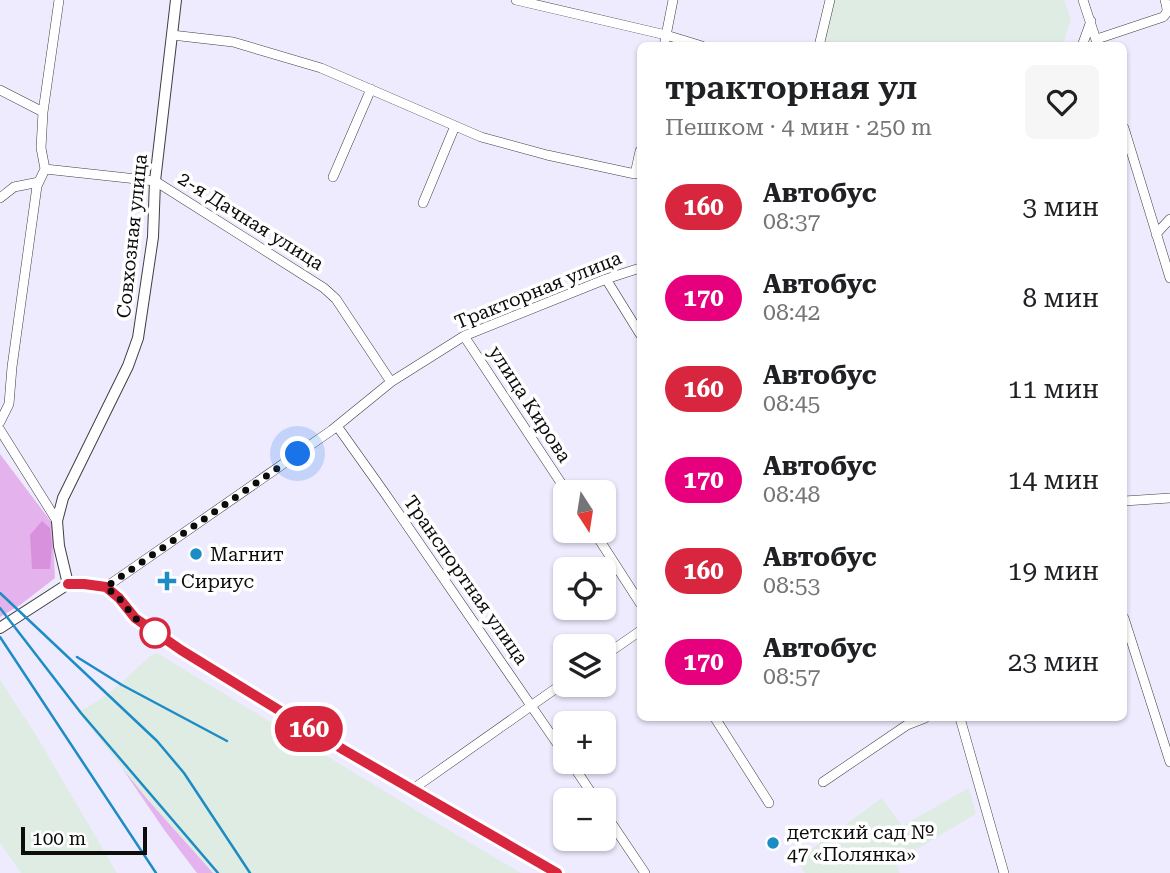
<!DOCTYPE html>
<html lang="ru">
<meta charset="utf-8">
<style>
:root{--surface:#fff;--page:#f6f6f6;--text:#202124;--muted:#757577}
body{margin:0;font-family:"Roboto Serif",serif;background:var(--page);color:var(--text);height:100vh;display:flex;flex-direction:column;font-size:26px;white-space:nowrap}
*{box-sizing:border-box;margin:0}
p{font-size:23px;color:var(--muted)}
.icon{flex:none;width:38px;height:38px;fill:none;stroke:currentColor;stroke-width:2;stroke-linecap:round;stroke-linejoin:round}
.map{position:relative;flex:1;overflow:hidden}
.details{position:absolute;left:637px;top:42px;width:490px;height:679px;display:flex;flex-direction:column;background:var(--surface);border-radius:10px;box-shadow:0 2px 5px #0004}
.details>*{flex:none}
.badge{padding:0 14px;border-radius:23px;font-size:24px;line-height:46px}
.needle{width:46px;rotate:168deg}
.buttons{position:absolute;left:553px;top:480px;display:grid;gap:14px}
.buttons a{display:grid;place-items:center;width:63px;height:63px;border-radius:10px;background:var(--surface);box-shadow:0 2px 5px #0004;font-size:35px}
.scale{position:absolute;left:21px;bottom:18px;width:126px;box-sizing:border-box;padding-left:7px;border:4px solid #0c0c0c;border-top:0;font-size:19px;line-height:24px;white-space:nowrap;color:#0c0c0c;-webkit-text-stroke:5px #fff;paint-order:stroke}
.you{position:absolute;width:35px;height:35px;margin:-18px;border:5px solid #fff;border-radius:50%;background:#1a73e8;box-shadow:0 0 0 10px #1a73e833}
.map>.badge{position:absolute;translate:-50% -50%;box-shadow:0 0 0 4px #fff}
.round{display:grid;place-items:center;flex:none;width:74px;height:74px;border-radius:10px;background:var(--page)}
.summary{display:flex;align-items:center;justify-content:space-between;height:119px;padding:0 28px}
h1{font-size:33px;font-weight:600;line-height:52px}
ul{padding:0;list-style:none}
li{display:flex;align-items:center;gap:21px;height:91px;padding:0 28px}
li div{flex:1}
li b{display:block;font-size:26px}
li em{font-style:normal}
li .badge{min-width:77px;font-weight:700;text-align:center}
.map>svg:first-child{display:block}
</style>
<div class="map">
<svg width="1170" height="873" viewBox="0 0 1170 873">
<rect width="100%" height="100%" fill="#efebff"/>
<path fill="#dfece3" d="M832,0H1064L1071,19L1063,45L821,46Z
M157,653L447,829L521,873H213L148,800L78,712L96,702L120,684L150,656Z
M0,680L36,735L117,873H21L0,843Z
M969,788L976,814L895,862L900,873H805L796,860L882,798L902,826Z"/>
<path fill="#e4b2ec" d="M0,454L52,523L55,578L20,605L0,617Z
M122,768L148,800L213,873H197L165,831Z"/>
<path fill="#d891dd" d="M42,521L50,528L52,545L50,569H32L30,535Z"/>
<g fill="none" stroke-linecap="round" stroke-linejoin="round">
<g stroke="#3f3f3f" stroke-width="10">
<path id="minor" d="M516,0L666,35L702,46
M1083,0L1098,46
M172,35L233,42L321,68L481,137L547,155L635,174L640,151
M1097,39L1163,17C1169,12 1167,8 1165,0
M664,46L673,0
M819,46L830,0
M1082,46L1091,21
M0,90L43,112
M1124,128L1170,278
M45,169L155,181L324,288L336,299L391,382
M333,177L371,89
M0,198L14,187L39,182
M423,203L455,126
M1156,234L1170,219
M606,279L640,334
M464,336L567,492
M0,422L9,404L12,367L37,186L45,169L41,148L43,112L59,0
M337,426L384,492L565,755
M0,430L57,521
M1124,501L1170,498
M593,530L640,603
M106,587L332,430L391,382L464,336L606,279L640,268
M1124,618L1170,762
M604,656L640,631
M715,718L769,803
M960,718L1004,873
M570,761L596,800
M823,782L907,725L925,718
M413,789L565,682
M604,812L645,873"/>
</g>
<g stroke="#3f3f3f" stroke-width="12">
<path id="tertiary" d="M68,584L59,546L57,521L63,498L128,366L138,338L153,237L155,181L176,0
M68,584H84L106,587L119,598L135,618L181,650L344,750L557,873
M0,628L68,584"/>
</g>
<use href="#minor" stroke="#fff" stroke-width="9"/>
<use href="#tertiary" stroke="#fff" stroke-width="10"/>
<path stroke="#1c8cc4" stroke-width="2.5" d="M0,593L157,741L184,773L250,873
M0,608L81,713L218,873
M0,637L156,873
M77,657L122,685L227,741"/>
</g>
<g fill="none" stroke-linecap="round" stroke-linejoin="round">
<g stroke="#fff" stroke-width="16">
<path id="line" d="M68,584H84L106,587L119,598L135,618L181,650L344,750L557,873"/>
</g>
<use href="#line" stroke="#d7263d" stroke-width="10"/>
<path stroke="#0c0c0c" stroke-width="7" stroke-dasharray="0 12.6" d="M155,633L161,637L135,618L119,598L106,587L298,454"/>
</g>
<g fill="#1c8cc4" stroke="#fff" stroke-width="2.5">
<circle cx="196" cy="554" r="7"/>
<path d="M163.5 570.5h7v7h7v7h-7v7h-7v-7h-7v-7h7z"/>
<circle cx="773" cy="843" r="7"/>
</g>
<circle fill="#fff" stroke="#d7263d" stroke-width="3.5" cx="155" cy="633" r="14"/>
<g text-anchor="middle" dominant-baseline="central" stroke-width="7" stroke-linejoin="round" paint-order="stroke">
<g font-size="19" fill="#0c0c0c" stroke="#fff">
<text transform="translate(251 221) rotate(32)">2-я Дачная улица</text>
<text transform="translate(132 236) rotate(-84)">Совхозная улица</text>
<text transform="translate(538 290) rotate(-22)">Тракторная улица</text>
<text transform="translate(530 404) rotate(57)">улица Кирова</text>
<text transform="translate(466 580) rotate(55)">Транспортная улица</text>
</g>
<g font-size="19" fill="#0c0c0c" stroke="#fff" text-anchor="start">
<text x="210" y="554">Магнит</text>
<text x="181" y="581">Сириус</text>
<text x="787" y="832">детский сад №<tspan x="787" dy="22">47 «Полянка»</tspan></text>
</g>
</g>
</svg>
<div class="buttons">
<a><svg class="needle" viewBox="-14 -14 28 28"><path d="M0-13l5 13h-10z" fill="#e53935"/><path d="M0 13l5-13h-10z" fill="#757577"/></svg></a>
<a><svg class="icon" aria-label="locate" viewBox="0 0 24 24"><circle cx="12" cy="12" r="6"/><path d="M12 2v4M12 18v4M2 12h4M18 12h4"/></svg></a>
<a><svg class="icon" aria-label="layers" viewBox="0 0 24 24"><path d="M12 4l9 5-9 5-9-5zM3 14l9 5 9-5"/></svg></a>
<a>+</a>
<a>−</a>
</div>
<div class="scale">100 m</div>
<div class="you" style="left:298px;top:454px"></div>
<b class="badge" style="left:309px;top:729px;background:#d7263d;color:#fff">160</b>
<section class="details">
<div class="summary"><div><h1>тракторная ул</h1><p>Пешком · 4 мин · 250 m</p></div><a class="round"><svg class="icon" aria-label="heart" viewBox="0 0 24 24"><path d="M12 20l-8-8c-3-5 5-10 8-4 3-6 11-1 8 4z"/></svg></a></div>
<ul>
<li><span class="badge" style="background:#d7263d;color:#fff">160</span><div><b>Автобус</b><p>08:37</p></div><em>3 мин</em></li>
<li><span class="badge" style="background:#e6007e;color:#fff">170</span><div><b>Автобус</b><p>08:42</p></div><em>8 мин</em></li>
<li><span class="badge" style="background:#d7263d;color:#fff">160</span><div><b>Автобус</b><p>08:45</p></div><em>11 мин</em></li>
<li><span class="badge" style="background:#e6007e;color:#fff">170</span><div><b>Автобус</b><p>08:48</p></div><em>14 мин</em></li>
<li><span class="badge" style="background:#d7263d;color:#fff">160</span><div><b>Автобус</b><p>08:53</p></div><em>19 мин</em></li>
<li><span class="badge" style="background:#e6007e;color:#fff">170</span><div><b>Автобус</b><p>08:57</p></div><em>23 мин</em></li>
</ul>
</section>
</div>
